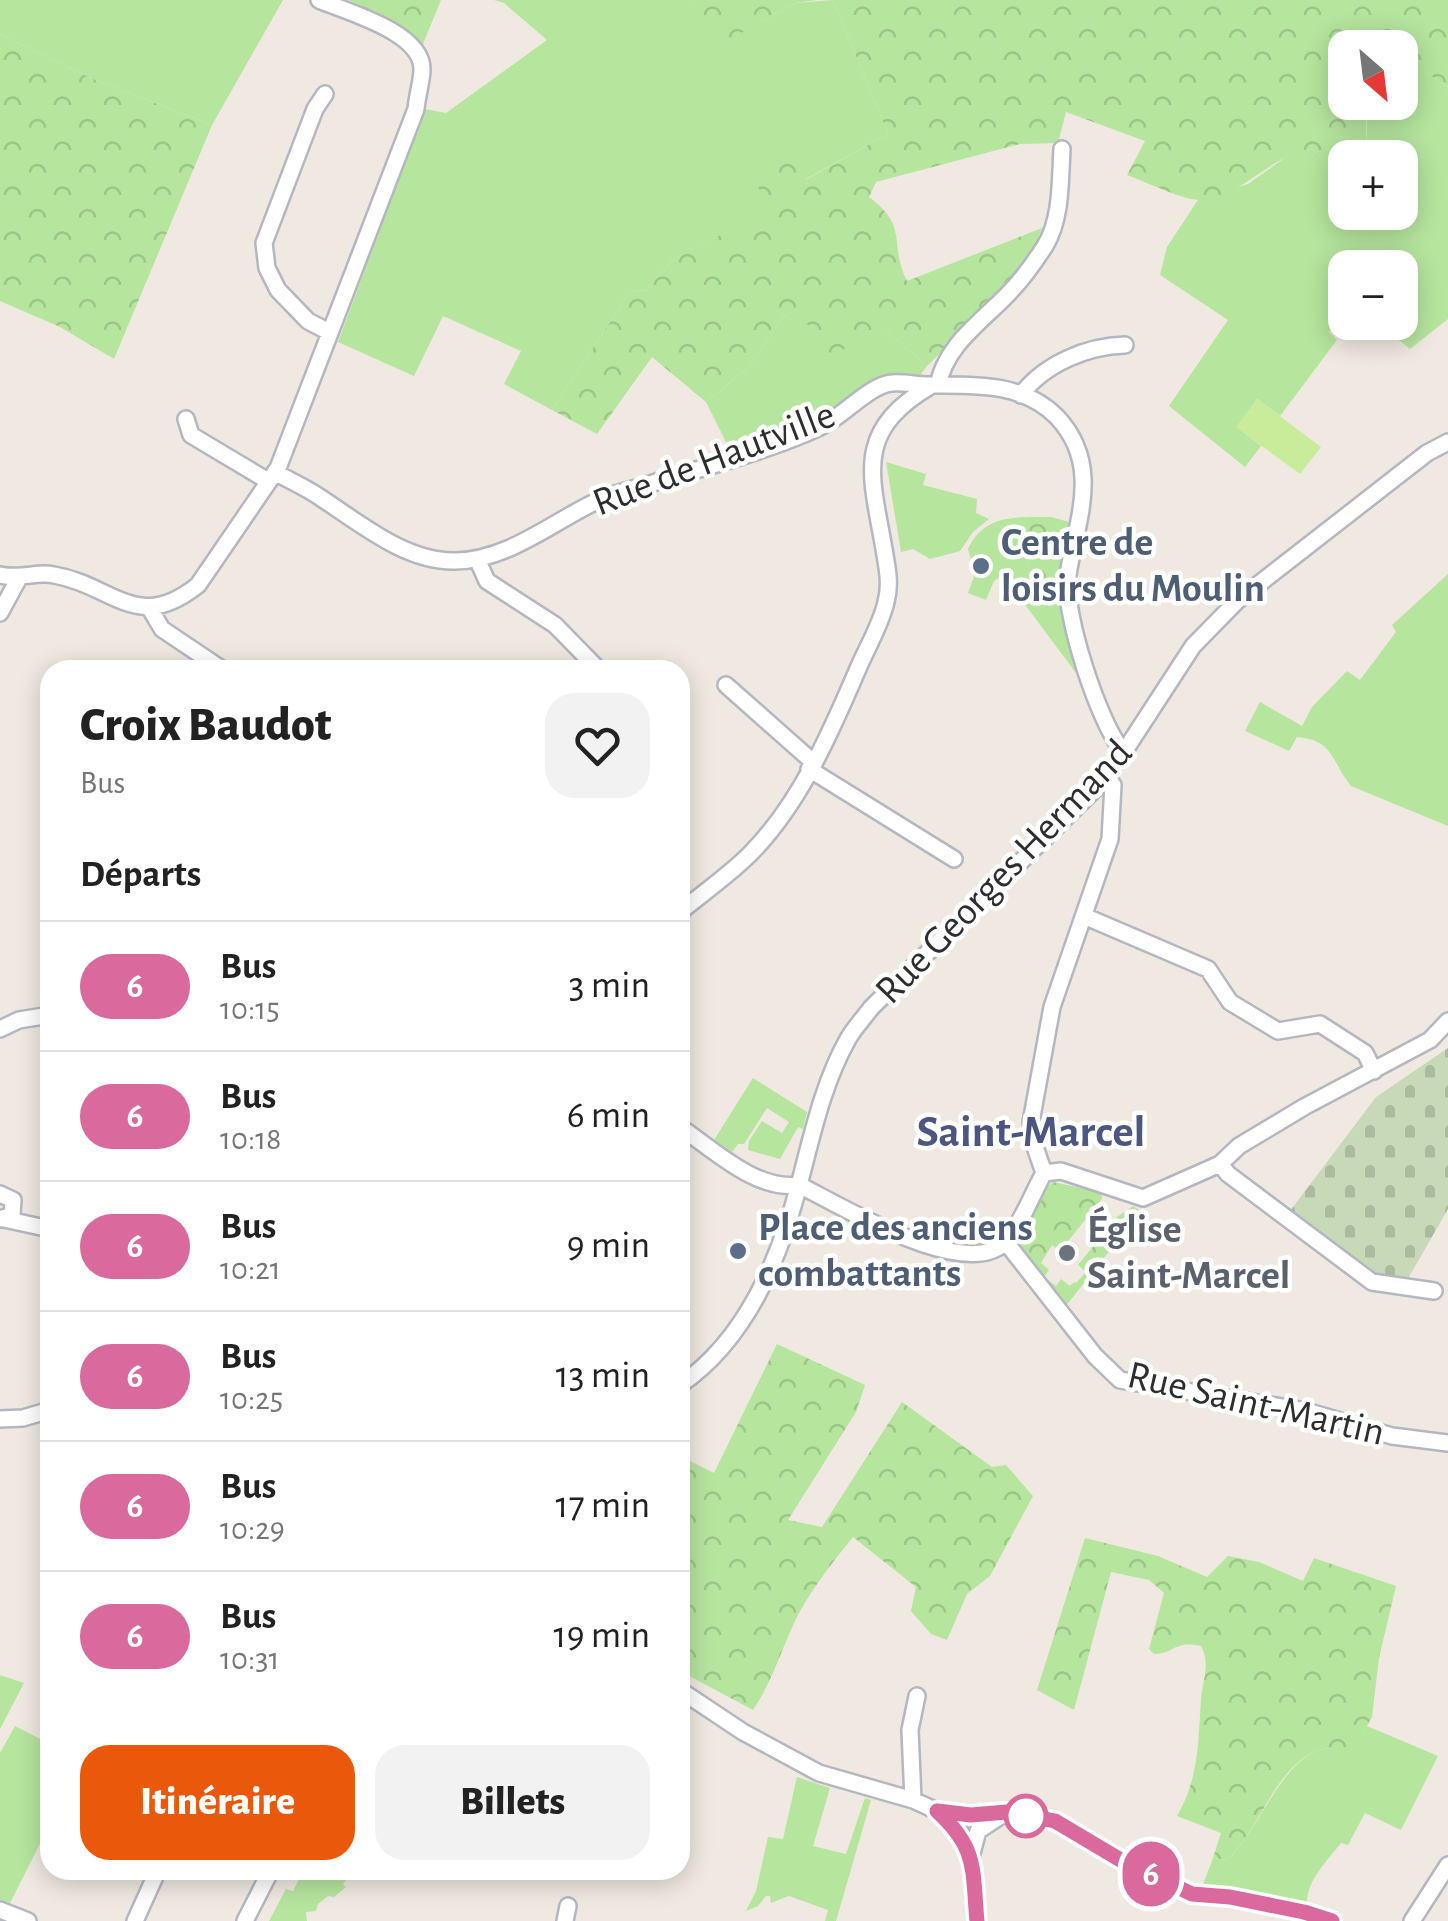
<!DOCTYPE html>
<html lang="fr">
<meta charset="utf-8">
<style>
:root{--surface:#fff;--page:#f2f2f2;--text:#222;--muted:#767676;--line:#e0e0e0;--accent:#ea580c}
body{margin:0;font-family:"Alegreya Sans",sans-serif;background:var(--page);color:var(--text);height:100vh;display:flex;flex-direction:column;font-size:38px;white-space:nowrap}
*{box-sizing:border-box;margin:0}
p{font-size:32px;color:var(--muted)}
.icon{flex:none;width:55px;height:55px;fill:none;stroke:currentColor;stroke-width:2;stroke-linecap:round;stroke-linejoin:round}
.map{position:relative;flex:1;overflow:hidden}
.side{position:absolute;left:40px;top:660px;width:650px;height:1220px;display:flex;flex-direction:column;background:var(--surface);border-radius:30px;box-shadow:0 5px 25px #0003}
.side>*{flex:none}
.badge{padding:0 20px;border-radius:32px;font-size:35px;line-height:65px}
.needle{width:65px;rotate:152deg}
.controls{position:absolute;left:1328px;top:30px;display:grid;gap:20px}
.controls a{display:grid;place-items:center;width:90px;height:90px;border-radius:20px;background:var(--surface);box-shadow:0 5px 25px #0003;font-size:50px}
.map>.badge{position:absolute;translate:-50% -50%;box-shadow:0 0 0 5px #fff}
h2{padding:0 40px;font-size:38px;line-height:90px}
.round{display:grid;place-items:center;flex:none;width:105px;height:105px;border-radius:30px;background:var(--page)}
.overview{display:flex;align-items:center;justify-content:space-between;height:170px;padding:0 40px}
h1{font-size:48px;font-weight:800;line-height:75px}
.cta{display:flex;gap:20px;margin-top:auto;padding:20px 40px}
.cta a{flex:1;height:115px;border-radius:30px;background:var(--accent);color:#fff;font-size:40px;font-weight:800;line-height:115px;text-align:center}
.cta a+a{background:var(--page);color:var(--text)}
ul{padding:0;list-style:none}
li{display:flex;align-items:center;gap:30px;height:130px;padding:0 40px;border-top:2px solid var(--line)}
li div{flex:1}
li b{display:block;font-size:38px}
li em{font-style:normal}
li .badge{min-width:110px;font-weight:700;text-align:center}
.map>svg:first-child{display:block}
</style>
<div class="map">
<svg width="1448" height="1921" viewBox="0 0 1448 1921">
<defs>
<pattern id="forest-crowns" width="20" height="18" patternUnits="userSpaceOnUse" patternTransform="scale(2.5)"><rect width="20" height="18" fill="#b6e59e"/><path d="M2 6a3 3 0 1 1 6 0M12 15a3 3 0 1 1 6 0" fill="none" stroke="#9dc588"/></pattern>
<pattern id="cemetery-stones" width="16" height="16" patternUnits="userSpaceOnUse" patternTransform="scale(2.5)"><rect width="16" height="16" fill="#c8d9b8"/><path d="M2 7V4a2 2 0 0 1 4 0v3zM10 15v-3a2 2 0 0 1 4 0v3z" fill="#acbb9e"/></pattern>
</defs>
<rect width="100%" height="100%" fill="#efe9e1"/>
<path fill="#b6e59e" d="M0,0H283L212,125L93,79L0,34Z
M494,0H686L724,42L795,3L833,0L888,134L806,179L751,172L770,210L672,260L647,290L630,292L552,410L504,384L521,351L443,316L414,376L338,342L425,109L446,113L547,40L504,3Z
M1419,68L1448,87V319L1410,349L1378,323L1400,322V268H1345V319L1341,316L1329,332L1337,340L1280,416L1257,399L1237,427L1261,446L1245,467L1169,406L1228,320L1160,275L1167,247L1198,200L1248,184L1293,152L1312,149L1345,177V212H1400V158L1369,157C1364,138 1370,122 1364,104L1400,102V70Z
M798,309L882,327L927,366L917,379L732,454L706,402L749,367L783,317Z
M886,462L926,474L923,485L977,499L976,513L989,519L973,532L960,551L930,559L913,549L901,552Z
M1051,517L1073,523L1069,543L1017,538L1038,586L1051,605L1060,606L1076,673L1003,575L994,581L986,600L968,593L975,574L968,549C984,514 1017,517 1051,517Z
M1448,574V826L1351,786C1331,761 1334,740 1297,737L1289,751L1245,731L1260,702L1302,726L1312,707L1347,671L1360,680L1396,632L1392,625Z
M753,1078L807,1112L803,1129L798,1127L780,1159L748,1150L749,1141L762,1121L782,1133L789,1122L767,1108L744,1144H738L732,1152L714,1140Z
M0,1675L24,1683L0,1729Z
M15,1726L50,1744V1824L10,1903L0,1900V1753Z
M1367,1726L1438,1756L1401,1830L1365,1813L1348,1845L1341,1843C1327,1861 1306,1881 1307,1904L1201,1890L1213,1858L1227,1860C1259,1831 1277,1769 1316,1751C1327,1747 1343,1748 1355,1746Z
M797,1777L830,1788L813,1846L846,1854L865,1798L871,1800L836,1921H825L828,1910L789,1896L771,1903L770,1896H766L758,1906L746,1911L756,1891L768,1837L783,1839Z
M304,1870H354L343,1884L346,1887L334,1897L328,1896L318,1904L316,1911L306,1912L307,1921H269L286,1889L293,1891Z"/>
<path fill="url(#forest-crowns)" d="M348,0H441L423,44L386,17Z
M686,0H817L795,3L723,43Z
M833,0H1448V87L1419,68L1400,70V48H1345V102L1365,103C1368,121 1364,138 1369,157L1345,158V177L1312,149C1271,154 1244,196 1201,200C1185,201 1144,181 1127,175L1145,141L1066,112L1058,143L1020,144L876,182L869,197C910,228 888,242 907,281L1042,228C1022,286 969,324 927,366L882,327L831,357L797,310L783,317L749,367L706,402L652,357L597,434L552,410L630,292L647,290L672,260L769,210L750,171L787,148L807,179L888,134Z
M0,34L93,79L212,125L114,359L60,327L0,301Z
M1023,524H1053L1069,543L1059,592L1060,606L1052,605L1038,586L1017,538Z
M1053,1182L1101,1192L1102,1199L1060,1251L1052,1245L1041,1263L1049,1270L1044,1277L1056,1286L1061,1279L1070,1286L1074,1282L1076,1283L1086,1272L1078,1265L1117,1217L1133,1206L1141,1211L1065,1307L1019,1245C1018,1225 1037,1194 1053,1182Z
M777,1344L865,1385L856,1412L788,1520L822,1527L902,1402L992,1467L1006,1465L1033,1496L990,1576L967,1594L947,1640L931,1634L911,1611L916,1587L853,1537C831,1564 805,1597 791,1630C778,1659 771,1683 753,1710L680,1671V1456L714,1473Z
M1085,1538L1158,1556L1207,1577L1228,1556L1259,1562L1303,1581L1314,1558L1396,1586L1379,1658L1372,1717L1355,1747C1343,1748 1327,1747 1316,1751C1273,1770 1260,1830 1227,1860L1213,1858L1221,1833L1177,1816C1199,1778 1198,1743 1201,1700C1202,1681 1211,1665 1201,1646C1174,1640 1174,1654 1154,1654L1149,1649L1164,1593L1149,1580L1111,1572L1074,1710L1037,1690Z"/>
<path fill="url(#cemetery-stones)" d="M1448,1048V1209L1406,1282L1374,1273L1290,1211L1376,1097Z"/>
<path fill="#c9ec9a" d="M1257,399L1321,447L1300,474L1236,427Z"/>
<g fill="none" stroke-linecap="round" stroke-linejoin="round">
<g stroke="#b4b7c1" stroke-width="20">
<path id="minor" d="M325,94L315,109L264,243L267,268L278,290L308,321L329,332
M938,385C946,345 980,323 1007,295C1021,281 1034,263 1045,246C1062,218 1060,180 1062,149
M1021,395C1044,364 1087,346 1125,345
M186,419L191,435L268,481
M275,472C290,481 307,488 321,498C361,524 406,562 455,561C505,561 550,524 593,503C610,494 631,490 650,484C706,466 770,451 822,426C842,417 871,384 892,383C904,382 917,385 929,385C973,385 1023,382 1057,417C1103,466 1076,522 1068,575C1062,610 1100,728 1124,752
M477,559L487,581L555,625L599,670
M0,575C24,580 35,571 54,575C113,585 137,634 198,585L278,468L416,109C417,96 422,81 422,69C422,32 347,12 319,0
M149,607L162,629L223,670
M0,613L19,578
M726,685L813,762
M809,769L954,859
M680,912C703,893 729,875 750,854C799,805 830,734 857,671C866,649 881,625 886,602C891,584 887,567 884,549C871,474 853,431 932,385
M1084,916L1208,969L1230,1002L1278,1031L1320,1024L1365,1053L1374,1071
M0,1029L19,1020L50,1015
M680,1127C714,1150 756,1191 799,1185
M1220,1164L1228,1174L1372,1282L1434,1291
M1044,1173L1034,1144L1031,1122L1052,1007L1110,839L1113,785L1106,775
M799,1185C840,1205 968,1284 1006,1241C1022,1223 1032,1194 1044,1173L1061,1171L1143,1198L1220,1164L1239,1146L1304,1107L1430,1040L1448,1021
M0,1194L13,1200L12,1215L0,1219
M4,1219L50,1229
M1005,1241L1095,1356L1120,1380L1306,1411L1392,1436L1448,1443
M680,1385C746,1340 779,1260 799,1185C812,1136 823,1083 848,1039C854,1028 864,1018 871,1008L1095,789L1124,752L1193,646L1237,601L1427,453L1448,442
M0,1419L23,1418L50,1410
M680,1690L743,1732L819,1773L913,1800L937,1811L960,1832L971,1857L977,1921
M913,1800L910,1730L917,1696
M937,1811L971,1815L1007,1813L1055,1821L1124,1862L1192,1894L1230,1897L1305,1912L1332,1921
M971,1857L978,1831L1002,1815
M0,1910L28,1921
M135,1921L158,1870
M245,1921L271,1870
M565,1921L568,1906
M1412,1921L1448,1865"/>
</g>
<use href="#minor" stroke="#fff" stroke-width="15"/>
</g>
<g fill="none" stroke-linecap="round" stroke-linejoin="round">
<g stroke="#fff" stroke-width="22">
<path id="line" d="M977,1921C972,1868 978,1849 937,1811L971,1815L1007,1812L1055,1821L1124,1862L1192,1894L1230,1897L1304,1912L1332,1921"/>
</g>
<use href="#line" stroke="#da6a9d" stroke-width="15"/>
</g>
<g fill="#5c6f8a" stroke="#fff" stroke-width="4">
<circle cx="981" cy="566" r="10"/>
<circle cx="738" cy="1251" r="10"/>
</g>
<circle fill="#6b7280" stroke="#fff" stroke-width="4" cx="1067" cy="1253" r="10"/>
<circle fill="#fff" stroke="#da6a9d" stroke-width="5" cx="1026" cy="1816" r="20"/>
<g text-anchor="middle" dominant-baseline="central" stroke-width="9" stroke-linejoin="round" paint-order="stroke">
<g font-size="40" fill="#2e2e2e" stroke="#fff">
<text transform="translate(714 459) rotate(-21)">Rue de Hautville</text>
<text transform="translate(1004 872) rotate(-46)">Rue Georges Hermand</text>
<text transform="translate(1256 1404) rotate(13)">Rue Saint-Martin</text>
</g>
<g font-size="40" font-weight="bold" fill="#4e5e75" stroke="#fff" text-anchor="start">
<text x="1001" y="543">Centre de<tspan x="1001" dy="46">loisirs du Moulin</tspan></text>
<text x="758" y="1228">Place des anciens<tspan x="758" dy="46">combattants</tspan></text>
</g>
<g font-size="40" font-weight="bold" fill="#5b616d" stroke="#fff" text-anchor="start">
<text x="1087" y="1230">Église<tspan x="1087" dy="46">Saint-Marcel</tspan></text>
</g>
<g font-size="45" font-weight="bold" fill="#4d5680" stroke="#fff">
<text x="1031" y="1132">Saint-Marcel</text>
</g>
</g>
</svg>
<div class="controls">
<a><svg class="needle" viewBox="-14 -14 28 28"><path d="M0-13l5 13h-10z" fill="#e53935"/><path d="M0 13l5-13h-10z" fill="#767676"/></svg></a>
<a>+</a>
<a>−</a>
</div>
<b class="badge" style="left:1151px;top:1874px;background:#da6a9d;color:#fff">6</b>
<section class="side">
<div class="overview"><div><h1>Croix Baudot</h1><p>Bus</p></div><a class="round"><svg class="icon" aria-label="heart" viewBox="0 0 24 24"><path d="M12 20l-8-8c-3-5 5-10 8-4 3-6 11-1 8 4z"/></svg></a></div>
<h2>Départs</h2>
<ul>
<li><span class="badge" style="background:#da6a9d;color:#fff">6</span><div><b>Bus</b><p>10:15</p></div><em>3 min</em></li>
<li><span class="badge" style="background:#da6a9d;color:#fff">6</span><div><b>Bus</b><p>10:18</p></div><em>6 min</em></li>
<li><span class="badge" style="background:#da6a9d;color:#fff">6</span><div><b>Bus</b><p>10:21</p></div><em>9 min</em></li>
<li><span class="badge" style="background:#da6a9d;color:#fff">6</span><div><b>Bus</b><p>10:25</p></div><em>13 min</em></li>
<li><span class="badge" style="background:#da6a9d;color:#fff">6</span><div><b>Bus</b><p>10:29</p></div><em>17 min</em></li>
<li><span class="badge" style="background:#da6a9d;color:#fff">6</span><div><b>Bus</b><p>10:31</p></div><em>19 min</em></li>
</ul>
<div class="cta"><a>Itinéraire</a><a>Billets</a></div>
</section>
</div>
